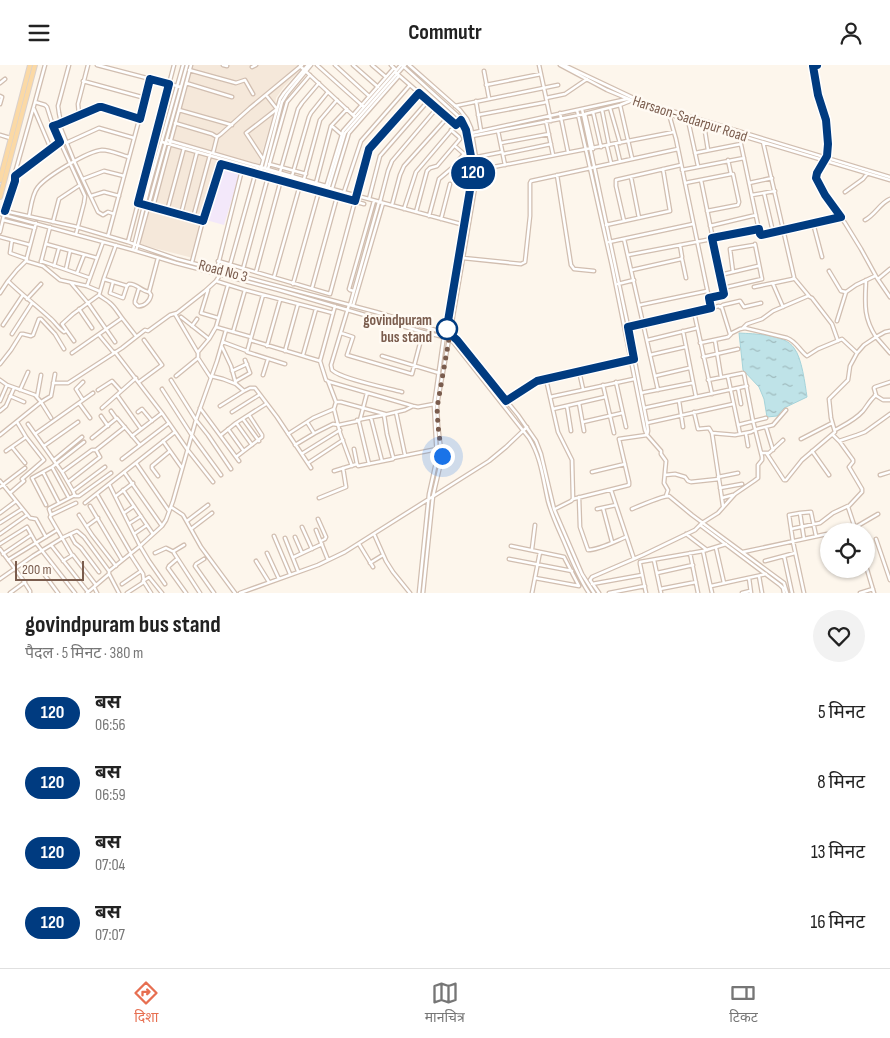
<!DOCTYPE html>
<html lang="hi">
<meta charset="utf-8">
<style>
:root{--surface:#fff;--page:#f2f2f2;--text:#222;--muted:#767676;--line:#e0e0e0;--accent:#e76f51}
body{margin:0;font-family:"Sofia Sans Condensed","Noto Sans Devanagari",sans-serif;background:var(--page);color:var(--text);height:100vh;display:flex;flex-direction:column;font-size:19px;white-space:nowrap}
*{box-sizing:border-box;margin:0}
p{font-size:16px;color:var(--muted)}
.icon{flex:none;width:28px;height:28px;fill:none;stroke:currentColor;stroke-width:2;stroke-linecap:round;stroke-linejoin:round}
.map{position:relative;height:528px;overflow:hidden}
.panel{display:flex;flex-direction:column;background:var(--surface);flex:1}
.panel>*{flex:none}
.badge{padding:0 10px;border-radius:16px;font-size:18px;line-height:32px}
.tools{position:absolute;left:820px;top:458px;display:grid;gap:10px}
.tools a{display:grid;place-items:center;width:55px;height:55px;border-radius:50%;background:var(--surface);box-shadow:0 1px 4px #0004;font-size:25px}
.scale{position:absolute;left:15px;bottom:12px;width:69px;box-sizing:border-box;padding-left:5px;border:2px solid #7a5c4d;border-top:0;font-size:14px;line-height:18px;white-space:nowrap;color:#7a5c4d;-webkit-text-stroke:4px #fffaf3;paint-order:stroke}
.you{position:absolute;width:25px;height:25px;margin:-12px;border:4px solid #fff;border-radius:50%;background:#1a73e8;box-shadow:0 0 0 8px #1a73e833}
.map>.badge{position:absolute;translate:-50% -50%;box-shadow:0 0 0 2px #fff}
.round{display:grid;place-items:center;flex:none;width:52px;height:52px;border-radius:26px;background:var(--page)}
.head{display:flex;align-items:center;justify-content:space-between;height:85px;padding:0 25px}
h1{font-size:24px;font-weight:700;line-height:38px}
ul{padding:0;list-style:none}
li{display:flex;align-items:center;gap:15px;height:70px;padding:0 25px}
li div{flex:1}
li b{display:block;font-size:19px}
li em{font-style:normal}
li .badge{min-width:55px;font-weight:700;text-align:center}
header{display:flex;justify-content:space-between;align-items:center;height:65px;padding:0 25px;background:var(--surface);font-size:22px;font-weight:700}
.dock{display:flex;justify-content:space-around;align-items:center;height:70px;border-top:1px solid var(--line);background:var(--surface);font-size:14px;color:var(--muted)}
.dock a{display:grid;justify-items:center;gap:2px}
.dock .on{color:var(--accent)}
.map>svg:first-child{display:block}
</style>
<header><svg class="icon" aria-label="menu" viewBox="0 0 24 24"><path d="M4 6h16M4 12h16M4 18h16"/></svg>Commutr<svg class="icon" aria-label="person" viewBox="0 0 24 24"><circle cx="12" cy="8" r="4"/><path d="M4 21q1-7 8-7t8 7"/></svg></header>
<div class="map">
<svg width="890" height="528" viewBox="0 0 890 528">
<defs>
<pattern id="water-ripples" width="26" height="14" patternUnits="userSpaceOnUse" patternTransform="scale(1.25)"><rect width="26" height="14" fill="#bfe3e8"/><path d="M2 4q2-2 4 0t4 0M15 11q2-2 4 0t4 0" fill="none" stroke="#a0bbbe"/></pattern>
</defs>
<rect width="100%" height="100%" fill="#fdf6ec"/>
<path fill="#f5e8da" d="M190,0H305L283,23L276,33L275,43L259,99L223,90L193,193L138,179Z"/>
<path fill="#f3e8fa" d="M222,100L241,105L224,160L206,155Z"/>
<path fill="url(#water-ripples)" stroke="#a5d3da" d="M739,268C754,269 785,269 794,283C802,293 805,319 807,332L784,343L777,351L767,352L764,334L759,322L743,305Z"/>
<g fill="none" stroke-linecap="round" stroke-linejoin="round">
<g stroke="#d1beb0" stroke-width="5">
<path id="minor" d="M45,0L35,37L45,40L47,42L53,61L60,59
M69,0L58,41L59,48L61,58L99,43H102L140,54
M97,0L181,22
M223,0L227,1
M317,0L364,42
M335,0L369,31
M353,0L378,22
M372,0L386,12
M391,0L395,4
M402,0L456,49L463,56L466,65L473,102L471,119L446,268
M409,0L460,45L467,54L471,63L478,105L450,269
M539,0L551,56
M560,0L607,25L655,45L890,115
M564,0L642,37L890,112
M813,0L818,30L826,55L828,79L827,91L817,108L816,113L825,130L845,158L861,184L877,213L890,232
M300,1L355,52
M252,2L256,0
M189,5L236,18L245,15L253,29
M484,6L489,33
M395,7L456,60L416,107L404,144
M83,16L145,33
M0,18L5,14
M186,18L232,32
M486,20L541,9
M0,31L2,32L0,39
M546,33L565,29L587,14
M476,36L481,66
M620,40L632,93
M455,41L558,20
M610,43L620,78
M34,44L51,84
M582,44L628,261L647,358L648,366L647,370
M179,45L232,60
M577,45L612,201L645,365L647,370L661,386V389L666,396L664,418L668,425L666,431
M602,45L609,80
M593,47L601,82
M560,48L568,87
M585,49L593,84
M669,49L676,74L711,243
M79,50L78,39L88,0
M353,50L394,3
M478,50L547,37
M688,55L698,101
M546,56L553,90
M175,58L212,69L217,72
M59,59L74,96L98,147L103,150L108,147L114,149
M704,60L708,85
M53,61L85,131L84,138L76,169
M333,62L341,69
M498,66L505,100
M467,69L627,34
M0,70L10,73
M739,70L760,170L841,152
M472,71L585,49L620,40L630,36
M167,75L326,121L332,124
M162,77L328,124H332L468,161
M763,77L794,212L793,214L774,218L773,219L783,242
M66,78L99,63L134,73
M501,78L549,69
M616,79L620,96
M455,81L464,89
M607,81L611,98
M213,88L217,72L221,69L250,43L302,0
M695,88L741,79
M503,89L551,79
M477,92L502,87
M263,94L246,68L277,44L266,30
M728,95L731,109
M269,99L306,109
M261,103L280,34L284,28L308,0
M265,103L282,37L287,29L311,0
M268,104L287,37L310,10
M478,105L674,67
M682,105L744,93
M280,107L298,44L302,38L319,18
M557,110L571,200L574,204L594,206
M15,111L60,77
M292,111L309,52L311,48L328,27
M631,112L639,153
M83,114L104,106L124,111
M304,114L320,55L337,35
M701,115L724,228L723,230L709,233
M316,118L331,61L347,44
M685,118L731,109H733L739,137L738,140L707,146
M749,118L772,113
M329,121L345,68L405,0
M326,122L343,66L401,0
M332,124L349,68L399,11
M344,127L361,76L410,20
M845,127L863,114L867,109
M764,128L773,167
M752,130L775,126
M91,131L104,127L119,131
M369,134L380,91L428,36
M380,137L388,106L392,96L437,43
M138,138L203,155L220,101L222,99L364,139
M392,140L400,110L404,101L448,52
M153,142L191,0
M0,145L77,162L128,177L177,194L376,247L445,268
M5,146L15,115V108L35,37
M167,146L184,83
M416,147L427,106L430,103L437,101L460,74L459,72L451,65
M0,149L133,185L176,198L279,225L423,267L444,272
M181,149L197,87
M29,151C31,142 32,129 38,122C47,111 88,86 102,85C111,85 120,90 129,92
M429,151L439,114L452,103L464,89L470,86
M193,153L210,90
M441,154L450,119
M3,155L35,163
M865,155C875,150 880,138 890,134
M624,156L616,121V115L681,100
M53,157L59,134L80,120
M813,158L822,192
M606,160L670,146L663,104
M710,161L756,150
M0,167L4,150
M108,171L150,14
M0,172L30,180
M624,174L658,325
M12,175L10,188L27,194
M128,177L174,0
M609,177L693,159
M46,179L97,193
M133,185L149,121L183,0
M136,186L187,0
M628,190L759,165
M463,193L521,199L525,197L530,151V118L531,116L678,84
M682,194L686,213
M26,196L43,201L60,215L87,221L103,177
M41,196L90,213
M218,196L330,229L369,84L419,28
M41,197L50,162
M192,197L203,155
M230,200L257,103
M54,201L59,183
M66,204L70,186
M243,204L268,112
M632,205L681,194L682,192L680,180
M829,206L841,226L846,227
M256,207L282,111
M733,207L730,184L754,180
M77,208L84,190
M216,208L242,105
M720,210L758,201
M274,212L300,120
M794,213L809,231
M104,214L127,221L123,233L110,228L113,217
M878,214L890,204
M8,216C21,229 36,240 50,253C55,257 59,264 64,267L66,266
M216,216L245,225
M71,218L88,238L73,249L62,259L74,276
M293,219L319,126
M618,219L634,215
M87,221L99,226
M127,221L129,219C136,218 141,226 149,227L158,193
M754,222L773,218
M139,223L135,236V238L138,241C144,242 150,236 151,230L149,227
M312,223L337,132
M723,223L762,214L755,179
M208,225L201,248L218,253
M354,226L350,225L349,224L374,136
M0,228L8,216L17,205L26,196L36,158
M99,230L88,238L115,277
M263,230L247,287L285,299
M27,234L41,219
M349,240L331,300L332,305C341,314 387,323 402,327
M350,240L379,137
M640,240L707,226
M335,241L320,296L326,315L330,317L413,341L418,342L434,339
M353,241L383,138
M720,242L723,240L740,236L744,242L761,238
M79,244L92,263
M694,247L712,329
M175,249L198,288
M181,252L209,274
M122,253L136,271
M837,256L846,227L856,220L875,211
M3,260L23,230
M192,261L197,254
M216,262L251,272
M628,262L719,241L722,243L730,269L740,264L745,263L787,273C796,276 800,286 807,291L818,284L842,274L857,288
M743,263L747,259L762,254L773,246L808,231L812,233L832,259L838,276
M683,266L696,332
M890,266L885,267L876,272L890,288
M233,267L245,225L333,248
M341,268L353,272L347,290L412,309L423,267
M12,269L32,238
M99,270L114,288
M451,270L457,275L518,350L536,376L541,389L554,444L582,509L594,528
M450,273L529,373C541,392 543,414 548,436C552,451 559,465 565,479C572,496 579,513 589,528
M144,275L162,300
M250,275L320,296
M648,275L697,263
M715,275L721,312
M223,277L247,286
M700,278L728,272L731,269
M267,281L280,235
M222,282L231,301L236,319L244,326L250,323H255L277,352L311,403
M285,286L298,239
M115,287L162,348L187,384L213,417
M72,288L122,253C118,248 115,242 110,238C107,235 102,233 99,230L104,213L116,180
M303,290L316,244
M650,290L685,282
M382,291L439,308
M703,292L738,284
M198,293L211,313
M0,299L11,285L21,269H23L31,271L33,270L39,254H41L55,269L64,284
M232,306L247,299
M579,306L583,324
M263,310L268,294
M176,311L198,293V287L209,274L216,262L228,220
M211,311L223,314L236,319
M655,311L689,303
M728,312L740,369
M546,314L558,367L572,395L573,434L571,436L555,444
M0,315L7,320L35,330L41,337L51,353
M171,315L196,355L208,370L231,404
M236,316L250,308L245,295
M328,316L336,337
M139,317L162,300
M616,317L626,362
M53,318H68L122,283L145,265L148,266L170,250L177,248L205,226L216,216L220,210
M603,320L614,368
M738,323L741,339
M162,324L191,369L221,410
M20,325L28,307
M98,325L112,316L121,326
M641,328L692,318
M117,330L141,364
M875,330L883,335H890
M10,331L24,337
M37,332L41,310
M550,332L634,314
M83,335L76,324L83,317
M0,336L7,320
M679,336L683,362
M79,338L90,353
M579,338L584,366
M502,339L537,316L631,295
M220,341L244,326
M567,341L571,366
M102,343L136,313
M200,343L239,396
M644,343L747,321
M553,344L605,332
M0,346L6,341L14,323
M111,346L116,353
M138,347L142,344L152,356
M232,347L259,330
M396,347L405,390
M694,347L698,364L709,363L712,368
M101,351L108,361
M371,353L382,396
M243,354L259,376
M357,355L383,350
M360,355L367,328
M307,357L314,368
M583,357L622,348
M647,358L733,339
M28,359L62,407L73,426L105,402
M237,359L252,380
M738,360L766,353
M766,362L773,385
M228,364L243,385
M835,365C846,359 855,355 863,346C867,341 870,335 876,330L874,323L875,322L890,317
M35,369L93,328
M288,369L313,353L334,344
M746,369L748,381
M0,370L41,337L51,331L55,309
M221,370L236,358L266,339
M833,370L840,377L853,395V397L849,402L862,424V427L848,442L856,466
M132,371L162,348
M92,373L117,353L140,380
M801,374L832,358
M163,376L182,403
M839,376L857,370L865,367L890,349
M295,380L315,368L333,359L339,360L358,356L359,357L369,399
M44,381L78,357
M12,382L25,398
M354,384L357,399L358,401L393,394V392L387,369L384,350L405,345L413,341
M6,386L26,372L17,357
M812,386L829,410
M303,388L340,365
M762,388H769L783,375
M767,389L784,415H786L802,395L835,367L831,353L829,334L848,315L850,301L857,288L864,280L876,272C863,252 865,238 866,215
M236,392L262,372V370L249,350
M393,393L437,384
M122,394L169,358
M54,395L82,372
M136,398L169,446
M308,398L343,375
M56,399L52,402L69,433
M56,399L84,377
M352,401L340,368L334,344L336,337H341L385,349
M334,406L357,399
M43,407L59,438
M62,407L92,385H96
M124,407L162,461
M592,407L625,399
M665,410L675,409L685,412L688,416L691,417L719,414
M880,410L890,407
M158,411L152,403V401L170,386
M718,412L738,408
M0,416L30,453L36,454L46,472
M68,417L100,392L96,385L125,362
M109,419L140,481L149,496L165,519
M0,422L25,403
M720,423L742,419
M123,425L153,469
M611,425L634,494
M73,426L75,431H79L111,408
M10,428L24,416L22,414L44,395L26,372
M97,429L131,488
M116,431L133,418
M579,432L580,462L588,485C599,485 616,476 626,472
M319,433L346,422L343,403
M722,433L733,430
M573,434L629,420V417L619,374L647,370
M85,438L175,367
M46,440L32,413L52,402
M90,441L122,495
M723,441L712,368L735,370L751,367L757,364L773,360L786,345
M171,442L183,450L201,482L235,528
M603,443L612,477
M597,444L616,440
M632,444C639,441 663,431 669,431L692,450L784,518L787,528
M0,448L16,436
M124,448L134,441
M800,448L804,474
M51,450L76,438
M79,450L92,470L116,501
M318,454L326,472L325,474L321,476
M187,456L208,440
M0,458L22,444
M130,458L141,451
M700,460L780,520L783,523L784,528
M87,461L98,453
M302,462L312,484
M854,463L878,449
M191,464L212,448
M791,464L820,458L833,448L848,441
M316,465L328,495
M0,469L27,450
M70,469L75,478L81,483L99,507
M134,469L147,460
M374,469L386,496L393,507L410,528
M686,469L707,485
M274,471L290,509
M295,472L302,488
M285,473L298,506
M876,474L890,515
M0,479L27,462L36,478L75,528
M359,479L373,502
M51,480L88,527
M184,480L174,486V488L200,528
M511,481L564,492L579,521L535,513
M716,483L724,518
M0,484L21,512L30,526V528
M532,484L535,460
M703,486L712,528
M743,487L827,469
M155,488L166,483L174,487
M267,488L279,514
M690,488L698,528
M3,489L31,470
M130,489L143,509L144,517L151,528
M72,490L50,452L51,450L49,444L50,443L75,430
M784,491L792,528
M294,492L322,479
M177,494L169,501L168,503L186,528
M204,494L196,499L195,501L214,528
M509,494L572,506
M8,495L57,465
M654,495L661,528
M63,496L71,491L73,490L96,520
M256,496L269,517
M765,496L795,488
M370,498L383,490
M866,501L874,528
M657,508L693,500
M44,509L58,528
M109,509L119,528
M759,511L762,528
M749,513L751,528
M0,514L33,491L64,472L77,466L84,472L109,506
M143,516L149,512L162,528
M122,519L141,506
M592,519L642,510
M711,521L766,509
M94,522L97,528
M660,524L696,517
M10,528L25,517
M87,528L109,509V506L140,481L162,461L166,455L173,436L196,355L217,296L226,265
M127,528L144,517
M240,528L318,500L345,487L489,396L506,382L527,362
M419,528L429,429L437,393L434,341L444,270
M423,528L433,431L442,393L438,361L437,340L449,274
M532,528L540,487
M599,528L590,515L592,512L643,490L695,465L702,458L718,448L735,429L754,416L758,413V400L762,395V392L753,356L744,309L743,308L708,315
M609,528L645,521
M646,528L640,499V497L703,486L726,479
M742,528L750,526
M804,528L793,477L789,450L800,448L811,447L816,471
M860,528L873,524"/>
</g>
<g stroke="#dad1cd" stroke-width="6">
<path id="major" d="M0,115L30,0
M0,132L35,0"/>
</g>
<use href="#minor" stroke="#fff" stroke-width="2.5"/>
<use href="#major" stroke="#fbd9a5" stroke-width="4"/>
</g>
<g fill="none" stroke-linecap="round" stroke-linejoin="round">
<g stroke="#fff" stroke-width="11">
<path id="line" d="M5,146L15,116V111L60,77L53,61L59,59L99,42H102L140,54L150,14L169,19L138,138L203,156L221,99L355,136L369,84L419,28L456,60L461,55L466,65L473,102L471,119L446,268H449L457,275L506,336L537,316L634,294L628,262L711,243L709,233L723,230L724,229L712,173L759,164L760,169L761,170L841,152L825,130L816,113L817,108L827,91L828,79L826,55L818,30L813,1L817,0"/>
</g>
<use href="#line" stroke="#003b80" stroke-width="8"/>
<path stroke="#7a5c4d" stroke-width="5" stroke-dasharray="0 9" d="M442,391L438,361L437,343L449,274L451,271L450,269L447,268V264"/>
</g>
<circle fill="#fff" stroke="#003b80" stroke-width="2.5" cx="447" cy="264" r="10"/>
<g text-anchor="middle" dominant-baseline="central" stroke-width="5" stroke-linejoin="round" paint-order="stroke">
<g font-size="15" fill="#7a5c4d" stroke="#fffaf3">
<text transform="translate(690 54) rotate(18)">Harsaon-Sadarpur Road</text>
<text transform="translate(223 206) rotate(15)">Road No 3</text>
</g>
<g font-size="15" font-weight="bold" fill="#7a5c4d" stroke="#fffaf3" text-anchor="end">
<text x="432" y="255">govindpuram<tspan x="432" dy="17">bus stand</tspan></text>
</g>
</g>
</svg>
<div class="tools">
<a><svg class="icon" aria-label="locate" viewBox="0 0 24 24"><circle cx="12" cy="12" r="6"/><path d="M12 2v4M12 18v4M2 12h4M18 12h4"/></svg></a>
</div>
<div class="scale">200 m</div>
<div class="you" style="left:442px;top:391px"></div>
<b class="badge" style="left:473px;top:108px;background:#003b80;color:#fff">120</b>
</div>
<section class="panel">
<div class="head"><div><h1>govindpuram bus stand</h1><p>पैदल · 5 मिनट · 380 m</p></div><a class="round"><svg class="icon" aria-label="heart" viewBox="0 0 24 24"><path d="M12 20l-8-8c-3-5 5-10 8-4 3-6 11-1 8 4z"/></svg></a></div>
<ul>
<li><span class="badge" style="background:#003b80;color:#fff">120</span><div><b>बस</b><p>06:56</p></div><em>5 मिनट</em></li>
<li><span class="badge" style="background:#003b80;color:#fff">120</span><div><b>बस</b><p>06:59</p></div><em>8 मिनट</em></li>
<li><span class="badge" style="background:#003b80;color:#fff">120</span><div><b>बस</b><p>07:04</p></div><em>13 मिनट</em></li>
<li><span class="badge" style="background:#003b80;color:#fff">120</span><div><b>बस</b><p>07:07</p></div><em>16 मिनट</em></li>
</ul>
</section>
<nav class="dock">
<a class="on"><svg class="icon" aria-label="directions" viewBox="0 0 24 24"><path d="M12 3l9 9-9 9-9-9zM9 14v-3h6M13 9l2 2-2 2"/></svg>दिशा</a>
<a><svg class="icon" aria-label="map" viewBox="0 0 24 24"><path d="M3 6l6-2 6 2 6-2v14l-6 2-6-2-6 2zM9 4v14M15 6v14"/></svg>मानचित्र</a>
<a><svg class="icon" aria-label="tickets" viewBox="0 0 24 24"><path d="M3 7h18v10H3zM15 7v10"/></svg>टिकट</a>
</nav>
